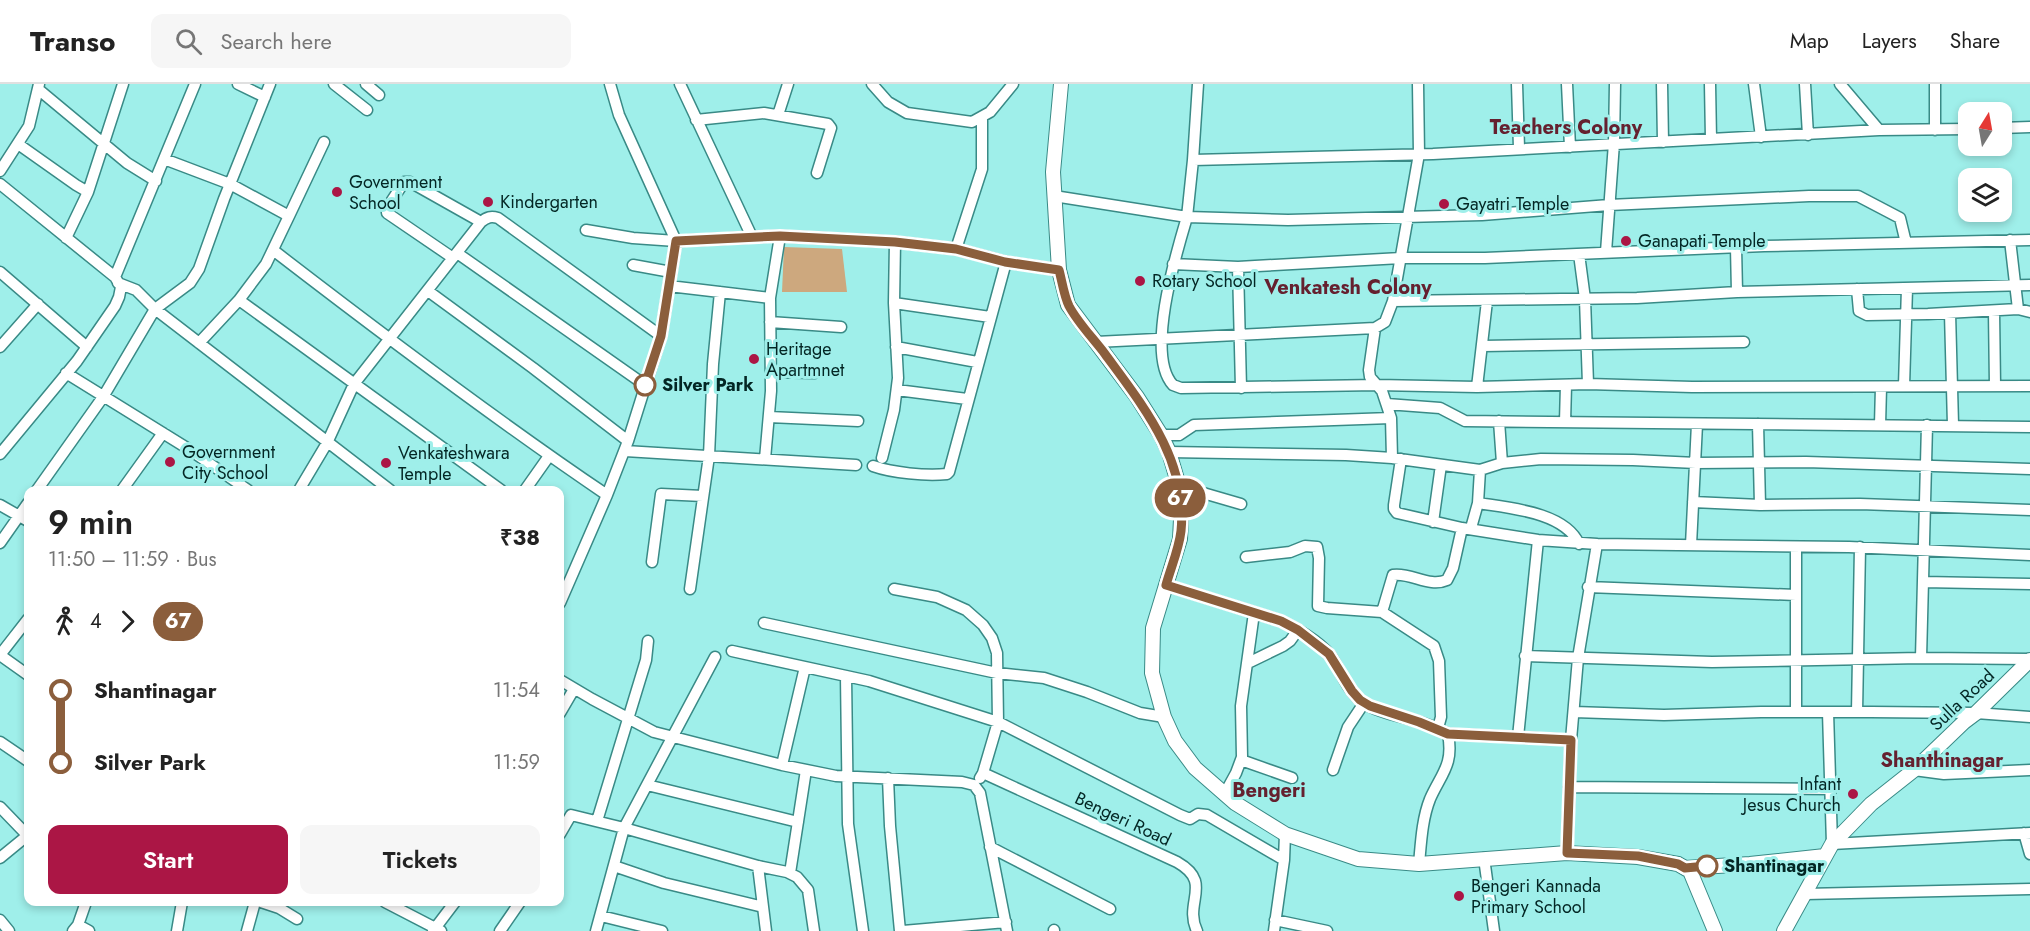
<!DOCTYPE html>
<meta charset="utf-8">
<style>
:root{--surface:#fff;--page:#f6f6f6;--text:#222;--muted:#767676;--line:#e0e0e0;--accent:#ab1645}
body{margin:0;font-family:Jost,sans-serif;background:var(--page);color:var(--text);height:100vh;display:flex;flex-direction:column;font-size:22px;white-space:nowrap}
*{box-sizing:border-box;margin:0}
p{font-size:20px;color:var(--muted)}
.icon{flex:none;width:33px;height:33px;fill:none;stroke:currentColor;stroke-width:2;stroke-linecap:round;stroke-linejoin:round}
.map{position:relative;flex:1;overflow:hidden}
.drawer{position:absolute;left:24px;top:402px;width:540px;height:420px;display:flex;flex-direction:column;background:var(--surface);border-radius:12px;box-shadow:0 3px 9px #0003}
.drawer>*{flex:none}
.badge{padding:0 12px;border-radius:20px;font-size:21px;line-height:39px}
.needle{width:39px;rotate:11deg}
.buttons{position:absolute;left:1958px;top:18px;display:grid;gap:12px}
.buttons a{display:grid;place-items:center;width:54px;height:54px;border-radius:12px;background:var(--surface);box-shadow:0 3px 9px #0003;font-size:30px}
.map>.badge{position:absolute;translate:-50% -50%;box-shadow:0 0 0 3px #fff}
.legs{display:flex;align-items:center;gap:9px;height:66px;padding:0 24px;font-size:20px}
.legs p{margin-inline-start:auto}
.summary{display:flex;align-items:center;justify-content:space-between;height:102px;padding:0 24px}
h1{font-size:33px;font-weight:600;line-height:45px}
.primary-button{display:flex;gap:12px;margin-top:auto;padding:12px 24px}
.primary-button a{flex:1;height:69px;border-radius:12px;background:var(--accent);color:#fff;font-size:24px;font-weight:600;line-height:69px;text-align:center}
.primary-button a+a{background:var(--page);color:var(--text)}
ul{padding:0 24px;list-style:none}
li{display:flex;align-items:center;gap:21px;height:72px;font-size:22px}
li i{display:grid;place-items:center;width:9px;height:100%;margin:0 8px;background:currentColor}
li i::after{content:'';width:15px;height:15px;margin:-8px;border:4px solid;border-radius:50%;background:var(--surface)}
li p{margin-inline-start:auto}
li:first-child i{background:linear-gradient(#0000 50%,currentColor 0)}
li:last-child i{background:linear-gradient(currentColor 50%,#0000 0)}
header{display:flex;align-items:center;gap:36px;box-sizing:border-box;height:84px;padding:0 30px;background:var(--surface);border-bottom:2px solid var(--line)}
header strong{font-size:28px}
nav{display:flex;gap:33px;margin-inline-start:auto;font-size:21px}
.search{width:420px;height:54px;background:var(--page);display:flex;align-items:center;gap:15px;box-sizing:border-box;padding:0 21px;border-radius:12px;color:var(--muted);font-size:22px}
.map>svg:first-child{display:block}
</style>
<header>
<strong>Transo</strong>
<div class="search"><svg class="icon" aria-label="search" viewBox="0 0 24 24"><circle cx="10" cy="10" r="6"/><path d="M15 15l6 6"/></svg>Search here</div>
<nav><a>Map</a><a>Layers</a><a>Share</a></nav>
</header>
<div class="map">
<svg width="2030" height="847" viewBox="0 0 2030 847">
<rect width="100%" height="100%" fill="#9fefea"/>
<path fill="#cda87e" d="M784,163L842,165L847,208H782Z"/>
<g fill="none" stroke-linecap="round" stroke-linejoin="round">
<g stroke="#398a86" stroke-width="13">
<path id="minor" d="M238,0L265,13
M334,0L367,26
M366,0L379,11
M680,0L752,153
M872,0L888,18L907,29L972,38L990,28L1013,0
M1517,0L1519,64
M1567,0L1570,63
M1662,0L1663,58
M1710,0L1711,55
M1754,0L1761,53
M1805,0L1808,51
M1840,0L1879,46
M1935,0V46
M38,5L127,79L156,97
M778,31L788,0
M696,36L764,29L828,40L831,44L817,89
M2001,44L2030,43
M18,60L76,101L88,108
M164,75L230,100L289,132L266,180L239,216L501,406
M1193,76L1433,70L1879,46L1968,45
M0,87L29,42L39,0
M0,100L115,193L121,203L119,213L115,222L77,277L0,370
M1054,112L1187,133L1193,76L1198,0
M289,132L324,58
M586,146L633,154L676,157L780,152L895,158L956,165L1006,178L1059,186
M66,154L88,108L123,0
M2010,156L2018,225
M1906,159L1900,134L1858,112H1809L1609,121L1482,131L1288,136L1187,133C1176,170 1145,271 1173,301L1181,304L1377,301L1477,303L1588,300L1692,303L2030,302
M1736,163L1737,208
M956,165L982,85V34
M273,166C382,250 493,334 607,411
M1606,168L1614,59L1615,0
M457,169L645,301
M1579,170L1585,215L1588,300
M453,174L387,129V124L404,98H410L481,138
M1173,180L1238,183L1401,174H1485L1764,162L2030,156
M633,181L671,188
M1238,183L1241,304
M0,188L87,263
M115,193L195,0
M118,199L136,206L155,225L390,406
M669,202L770,214
M1857,205L1859,227L1867,231L1928,230L2018,225L2030,228
M428,207L533,284L628,357
M1393,217L1637,214L1737,208L2030,201
M894,219L990,233
M1994,227L1995,302
M1950,229L1953,341
M770,238L841,243
M1375,244L1369,286L1370,293L1382,307L1391,334L1392,374
M1096,258L1375,244L1385,238L1393,217L1419,70L1418,0
M199,259L239,216
M1483,262L1744,258
M0,263L38,220
M896,263L977,278
M771,288L815,289
M66,289L187,364L248,406
M1904,302L1907,204
M1477,303L1487,217
M897,306L967,315
M1387,320L1440,324L1465,337L2030,343
M769,333L858,337
M1499,337L1502,379
M1565,338L1566,301
M1758,340L1760,421
M1880,341L1881,303
M1161,351H1179L1194,341L1391,334
M625,367L856,381
M1169,368L1346,371L1392,374L1480,386L1502,379L1541,375L1633,376L1696,379L1806,378L2030,385
M882,374L894,326L898,294L894,219L895,158
M765,375L771,307L770,214L780,152
M1401,375L1394,421V425L1397,429L1462,444L1538,456L1597,460
M873,382C893,389 925,392 947,390L949,388L1006,178
M1179,402L1241,420
M37,406L103,313L155,225L190,199L199,185L224,115L270,0
M122,406L163,349
M299,406L327,359L354,300L481,138C487,133 491,132 498,134L661,252
M525,406L549,372
M1693,418L1760,421L1860,420L2030,426
M1478,419C1509,424 1565,428 1579,460
M0,421L28,437
M1433,438L1441,381
M1471,444L1478,419L1480,386
M0,459L28,419
M1691,461L1697,340
M1796,463V628
M1246,473L1290,468L1305,462L1317,463L1319,474L1318,522L1327,524L1382,528L1434,562L1439,577L1441,633L1438,644
M652,478L661,410L703,412
M1923,498L2030,500
M1166,501L1281,537C1297,545 1318,556 1330,571C1341,586 1346,605 1361,617C1382,633 1423,634 1448,650C1454,681 1441,690 1430,715C1422,735 1421,759 1419,780
M1588,503L1796,511
M690,505L709,372L713,280L720,208
M894,505L937,513L966,526L983,541L992,554L997,569L998,638L983,689L980,694
M560,519L607,411L628,357L661,252L676,157L619,31L610,0
M1382,528L1393,491C1411,488 1429,504 1447,496L1453,484L1462,444
M28,535L0,571L28,591
M764,539L997,589L1044,594L1087,608L1140,629L1164,633
M732,567L869,597L998,638L1180,731L1190,735L1198,730L1207,731L1284,776
M1525,572L1712,578L1921,574L2030,575
M1921,574L1927,341
M1248,579L1283,562L1290,557L1298,546
M846,592L848,740L863,847
M560,596L592,615L654,648L782,681L836,692L962,698L974,701L980,709L1007,847
M1574,628L1664,631L1761,628H1871L1976,629L2030,633
M1828,628L1832,760L2030,749
M1857,628L1860,463
M560,629L574,605
M1448,650L1571,656
M1518,653L1538,456
M0,658L28,677
M1241,676L1292,694
M782,681L805,583
M1333,686L1348,643L1364,619
M1914,686L1944,690L2030,686
M983,689L1177,778C1214,799 1183,818 1197,847
M888,694L890,742L900,847
M647,701L798,738
M1569,703L1831,705
M1224,711L1236,689L1242,673L1241,622L1254,529
M0,723L28,752
M597,737L646,576L648,557
M2024,749L2030,770
M560,750L571,731L624,744L758,782L787,788L797,793L808,806L814,847
M990,763L1110,825
M1567,769L1571,656L1578,574L1597,460L1849,463L2030,471
M0,774L28,751
M1484,774L1494,847
M614,782L664,799L763,823
M758,782L766,847
M790,789L806,686
M1805,810L2030,805
M261,818L279,824L297,835
M385,818L441,847
M601,832L662,847
M0,836L9,847
M1275,836L1327,847
M78,841L89,847
M1054,846V847
M73,847L78,841L86,818
M177,847L182,818
M247,847L255,818
M433,847L455,818
M500,847L520,818
M596,847L624,744L715,573
M903,847L1006,838
M1274,847L1284,776L1285,750"/>
</g>
<g stroke="#398a86" stroke-width="16">
<path id="major" d="M1061,0L1053,88L1059,186L1068,221L1137,313L1161,351L1169,368L1179,402L1181,435L1180,455L1153,544L1152,589L1164,633L1175,657L1195,684L1235,719L1285,750L1358,775L1419,780L1567,769L1638,773L1678,780L1690,787L1715,847
M1685,784L1750,780L1825,772
M1784,847L1832,760L1871,720L1914,686L1964,638L1976,629L2030,576"/>
</g>
<use href="#minor" stroke="#fff" stroke-width="10"/>
<use href="#major" stroke="#fff" stroke-width="14"/>
</g>
<g fill="none" stroke-linecap="round" stroke-linejoin="round">
<g stroke="#fff" stroke-width="14">
<path id="line-1" d="M645,301L661,252L676,157L780,152L895,158L956,165L1005,178L1059,186C1062,197 1064,212 1069,222C1078,239 1093,254 1105,270C1144,323 1188,377 1181,447C1179,465 1171,483 1166,501L1281,537L1298,546L1329,570L1352,607L1360,616L1370,622L1419,638L1448,650L1571,656L1567,769L1638,772L1678,780L1685,784L1707,782"/>
</g>
<use href="#line-1" stroke="#8b5e3c" stroke-width="9"/>
</g>
<g fill="#ab1645" stroke="#9fefea" stroke-width="2">
<circle cx="337" cy="108" r="6"/>
<circle cx="488" cy="118" r="6"/>
<circle cx="1444" cy="120" r="6"/>
<circle cx="1626" cy="157" r="6"/>
<circle cx="1140" cy="197" r="6"/>
<circle cx="754" cy="275" r="6"/>
<circle cx="170" cy="378" r="6"/>
<circle cx="386" cy="379" r="6"/>
<circle cx="1853" cy="710" r="6"/>
<circle cx="1459" cy="812" r="6"/>
</g>
<g fill="#fff" stroke="#8b5e3c" stroke-width="3">
<circle cx="645" cy="301" r="10"/>
<circle cx="1707" cy="782" r="10"/>
</g>
<g text-anchor="middle" dominant-baseline="central" stroke-width="6" stroke-linejoin="round" paint-order="stroke">
<g font-size="18" fill="#032624" stroke="#9fefea" text-anchor="start">
<text x="349" y="98">Government<tspan x="349" dy="21">School</tspan></text>
<text x="500" y="118">Kindergarten</text>
<text x="1456" y="120">Gayatri Temple</text>
<text x="1638" y="157">Ganapati Temple</text>
<text x="1152" y="197">Rotary School</text>
<text x="766" y="265">Heritage<tspan x="766" dy="21">Apartmnet</tspan></text>
<text x="182" y="368">Government<tspan x="182" dy="21">City School</tspan></text>
<text x="398" y="369">Venkateshwara<tspan x="398" dy="21">Temple</tspan></text>
<text x="1841" y="700" text-anchor="end">Infant<tspan x="1841" dy="21">Jesus Church</tspan></text>
<text x="1471" y="802">Bengeri Kannada<tspan x="1471" dy="21">Primary School</tspan></text>
</g>
<g font-size="18" font-weight="bold" fill="#032624" stroke="#9fefea" text-anchor="start">
<text x="662" y="301">Silver Park</text>
<text x="1724" y="782">Shantinagar</text>
</g>
<g font-size="18" fill="#032624" stroke="#9fefea">
<text transform="translate(1962 616) rotate(-43)">Sulla Road</text>
<text transform="translate(1123 735) rotate(25)">Bengeri Road</text>
</g>
<g font-size="20" font-weight="bold" fill="#65202f" stroke="#9fefea">
<text x="1566" y="43">Teachers Colony</text>
<text x="1348" y="203">Venkatesh Colony</text>
<text x="1942" y="676">Shanthinagar</text>
<text x="1269" y="706">Bengeri</text>
</g>
</g>
</svg>
<div class="buttons">
<a><svg class="needle" viewBox="-14 -14 28 28"><path d="M0-13l5 13h-10z" fill="#e53935"/><path d="M0 13l5-13h-10z" fill="#767676"/></svg></a>
<a><svg class="icon" aria-label="layers" viewBox="0 0 24 24"><path d="M12 4l9 5-9 5-9-5zM3 14l9 5 9-5"/></svg></a>
</div>
<b class="badge" style="left:1180px;top:414px;background:#8b5e3c;color:#fff">67</b>
<section class="drawer">
<div class="summary"><div><h1>9 min</h1><p>11:50 – 11:59 · Bus</p></div><b>₹38</b></div>
<div class="legs"><svg class="icon" aria-label="walk" viewBox="0 0 24 24"><circle cx="13" cy="4" r="2"/><path d="M13 8l-2 6 4 7M11 14l-3 7M7 12l3-4h3l4 4"/></svg>4<svg class="icon" aria-label="forward" viewBox="0 0 24 24"><path d="M9 5l7 7-7 7"/></svg><b class="badge" style="background:#8b5e3c;color:#fff">67</b></div>
<ul>
<li><i style="color:#8b5e3c"></i><b>Shantinagar</b><p>11:54</p></li>
<li><i style="color:#8b5e3c"></i><b>Silver Park</b><p>11:59</p></li>
</ul>
<div class="primary-button"><a>Start</a><a>Tickets</a></div>
</section>
</div>
